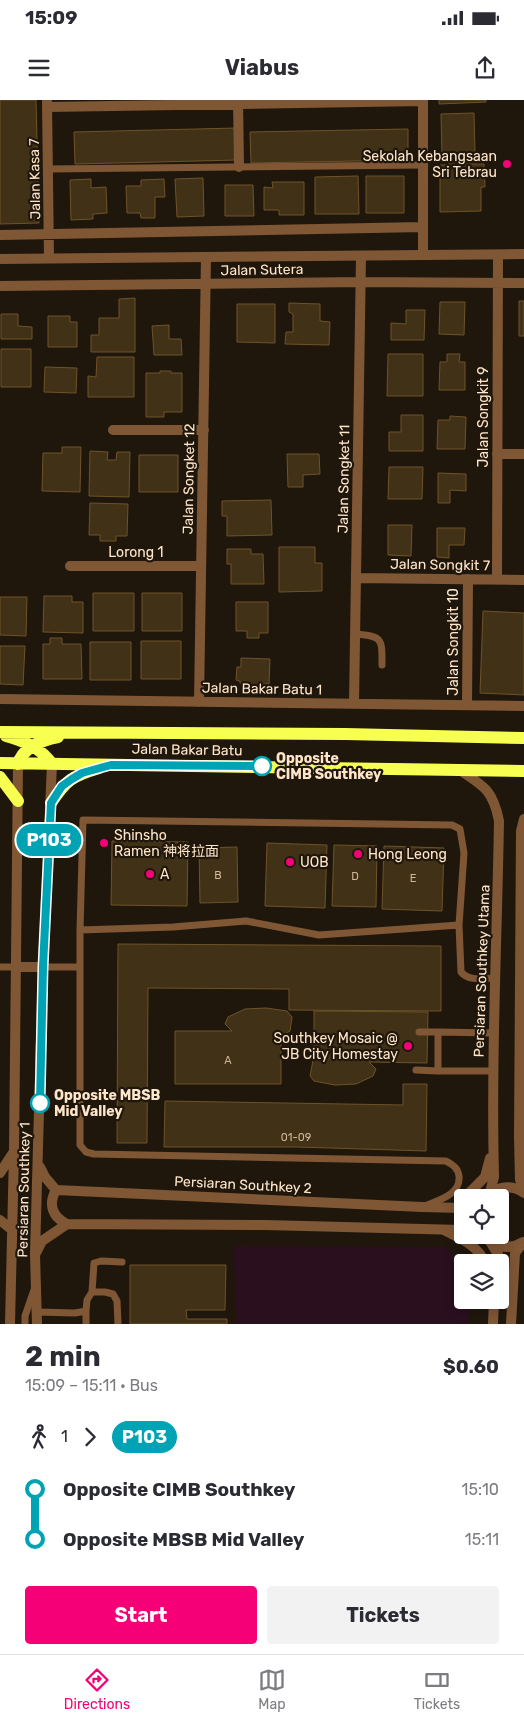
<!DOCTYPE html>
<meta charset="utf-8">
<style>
:root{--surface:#fff;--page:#f2f2f3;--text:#2b2b33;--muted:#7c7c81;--line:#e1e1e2;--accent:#f50076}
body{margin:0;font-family:Rubik,"Noto Sans SC",sans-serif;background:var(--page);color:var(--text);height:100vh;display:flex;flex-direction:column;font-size:19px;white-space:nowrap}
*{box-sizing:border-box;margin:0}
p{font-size:16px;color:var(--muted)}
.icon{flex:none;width:28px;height:28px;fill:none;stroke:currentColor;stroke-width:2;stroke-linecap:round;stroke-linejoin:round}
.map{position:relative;height:1224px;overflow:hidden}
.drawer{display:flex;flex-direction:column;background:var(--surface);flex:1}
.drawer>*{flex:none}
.badge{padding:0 10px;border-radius:16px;font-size:18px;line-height:32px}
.buttons{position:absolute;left:454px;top:1089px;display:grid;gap:10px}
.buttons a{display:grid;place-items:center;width:55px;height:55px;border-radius:5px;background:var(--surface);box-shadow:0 2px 12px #0003;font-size:25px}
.map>.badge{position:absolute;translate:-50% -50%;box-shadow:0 0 0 2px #fff}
.legs{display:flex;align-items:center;gap:8px;height:55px;padding:0 25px;font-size:16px}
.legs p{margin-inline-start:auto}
.overview{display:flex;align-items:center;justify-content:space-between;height:85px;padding:0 25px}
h1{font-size:28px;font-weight:700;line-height:38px}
.cta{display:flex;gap:10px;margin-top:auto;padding:10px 25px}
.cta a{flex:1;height:58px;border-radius:5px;background:var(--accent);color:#fff;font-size:20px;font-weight:700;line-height:58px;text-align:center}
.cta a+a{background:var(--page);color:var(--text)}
ul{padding:0 25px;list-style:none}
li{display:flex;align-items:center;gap:18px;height:50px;font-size:19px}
li i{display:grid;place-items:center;width:8px;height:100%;margin:0 6px;background:currentColor}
li i::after{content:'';width:12px;height:12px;margin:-6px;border:4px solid;border-radius:50%;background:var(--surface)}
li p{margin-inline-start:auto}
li:first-child i{background:linear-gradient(#0000 50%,currentColor 0)}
li:last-child i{background:linear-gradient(currentColor 50%,#0000 0)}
.status{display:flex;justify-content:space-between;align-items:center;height:35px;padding:0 25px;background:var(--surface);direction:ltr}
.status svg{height:14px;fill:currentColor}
header{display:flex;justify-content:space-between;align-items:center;height:65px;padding:0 25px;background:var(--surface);font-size:22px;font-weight:700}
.tabs{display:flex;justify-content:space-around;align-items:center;height:70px;border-top:1px solid var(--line);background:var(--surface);font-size:14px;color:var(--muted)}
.tabs a{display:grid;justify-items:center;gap:2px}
.tabs .selected{color:var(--accent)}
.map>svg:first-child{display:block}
</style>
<div class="status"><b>15:09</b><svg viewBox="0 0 49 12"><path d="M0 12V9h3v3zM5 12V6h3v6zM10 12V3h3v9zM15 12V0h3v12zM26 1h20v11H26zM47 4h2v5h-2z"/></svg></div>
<header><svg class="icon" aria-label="menu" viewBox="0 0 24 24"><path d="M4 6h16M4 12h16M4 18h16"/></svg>Viabus<svg class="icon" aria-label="share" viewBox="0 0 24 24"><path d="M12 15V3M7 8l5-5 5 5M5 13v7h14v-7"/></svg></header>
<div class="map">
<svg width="524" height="1224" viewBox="0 0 524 1224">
<rect width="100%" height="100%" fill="#20170c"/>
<path fill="#2a0f1f" d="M233,1146L447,1147L462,1171V1200H469L468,1224H237Z"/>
<path fill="#413117" stroke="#6e5328" d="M0,0H36L39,123L0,124Z
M439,0H486V2L439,4Z
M474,13L475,54L442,55L441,14Z
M237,28L238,60L75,64L74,32Z
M408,29V60L251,63L250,32Z
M449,61H470V64H484L485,87H481V111L440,112V65H449Z
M358,76L359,114H315V77Z
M366,76H404V113H366Z
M203,78L204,116L177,117L175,79Z
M91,79V88L106,87L107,113L93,114V119L71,120L70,80Z
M164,79L165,97H155V118H141L140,113H127L126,86H141V80Z
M272,82H304V115H279V110H264V87L273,88Z
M225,85H253L254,116H225Z
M135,198V252H91V235H99V218H119V199Z
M519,201H524V236H519Z
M440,202H465L464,235L439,234Z
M289,203L320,204V221L330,222L329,245L285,244L286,232H293V214L289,212Z
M237,204H275V243L237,242Z
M406,210H425L424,240H391V223L406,224Z
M1,214H18V226L32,227V239H1Z
M48,216H70V222H77V247H48Z
M169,225V239H181L182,255H154L152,226Z
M1,249H31V287H1Z
M388,254H423V296H387Z
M447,254H460L459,262H465V290H439L440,262H447Z
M97,257H134V297H88V276L96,277Z
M45,267L77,268L76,293L44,292Z
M160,271H171V273H182V312H164V317H146V273H160Z
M401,315H423V351H389V332H401Z
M450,316L466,317L465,349H437L438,320H450Z
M62,347H81L80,392L42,391L43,353H62Z
M90,351L108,352L107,360H116L117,352H130L129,397L89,396Z
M287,354H319L320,374L303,375V387H288Z
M139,355H178V392H139Z
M389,367H423L422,399H388Z
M438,373L466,374V391L450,390V403H438Z
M271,400L272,435L227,436V416H222V401Z
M90,403L128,404L127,436H116V441H100V435H89Z
M388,425H412L411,456L388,455Z
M437,428H465L464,445H449V458L437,457Z
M279,447H315V463H322V491L279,492Z
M227,449H251V454H263L264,484H231V464H227Z
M93,493H134V531H93Z
M142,493H182V531H142Z
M44,496H72V502H83V533L43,532Z
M0,497H27L26,536L0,535Z
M236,502H268V533H259V538H247V531H236Z
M483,511L524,513V595L480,593Z
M50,538H62V544H81L82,579H43V544H50Z
M141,541H181V579H141Z
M90,542H131V580H90Z
M0,546H25L23,585L0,584Z
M241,558L270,559L269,584H261V587H251V584L240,583V581L236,580L237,567H241Z
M112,741L188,742L187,806L111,805Z
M267,743L327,745L325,808L265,806Z
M334,745L377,746L376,807L332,806Z
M384,746L444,748L442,811L382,809Z
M237,747L238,802L200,803L199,748Z
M118,844L441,846V911L289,910V889L148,888L147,1043H117Z
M266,908L287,911L292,917L290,931L281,936V984H175V931H232L225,924L228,917L245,909Z
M314,911L428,912L427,963L369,962L376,969L373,976L356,984L335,985L314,981L310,976L314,955Z
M403,984H427L426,1051L297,1047H164L165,1001L403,1005Z
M130,1165H226L225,1210H186L187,1219H227V1224H130Z"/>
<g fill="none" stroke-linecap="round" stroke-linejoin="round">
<path stroke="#805735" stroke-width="7" d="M48,69L423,65
M355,534C383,536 382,539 382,565
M80,830L173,827L246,821L319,835L459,825
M0,867H16
M43,867H80
M419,932H438
M493,933L438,932V971H493
M416,970L438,971
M425,1106C438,1100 461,1095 459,1076C458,1068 453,1065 446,1061L94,1054L86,1052L80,1045V830L83,720L452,725L460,729L464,753L459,825L461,872C469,882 485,878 496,878
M92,1192H105L113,1194L117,1201L118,1224
M37,1212L75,1213L86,1211L87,1200L92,1192L94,1163L101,1161L122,1162
M25,1224V1216L34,1190
M86,1224V1211"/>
<path stroke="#805735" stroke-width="10" d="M238,0L239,67
M423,0V155
M47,2L49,158
M48,7L423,1
M0,135L423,127
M0,186L360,182L524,183
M113,330H204
M497,354H524
M70,466H201
M356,478L524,480
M497,480L498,155
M0,599L524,606
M199,602L206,157
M354,604L361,156
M467,605L468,479
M458,669C484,686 493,690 499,721C497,840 491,958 494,1077L490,1092
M524,719L521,731L519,1037L520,1080L524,1087
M16,867H43
M40,1067L45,1077L56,1090L422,1107L462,1108
M0,1073L13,1053
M56,1090C48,1104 52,1117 67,1124
M464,1098L485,1077L490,1058
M484,1098C495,1087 510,1083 524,1093
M0,1120L12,1130
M444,1130C461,1139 476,1144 485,1162
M482,1135C494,1147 508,1151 523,1142
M491,1143L498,1154L497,1162
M36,1153L42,1141L67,1124L265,1125L462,1130
M10,1224L14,1052L18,664
M37,1224L35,1154L43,867L52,664
M493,1224L494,1200
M511,1224L515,1153L522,1144"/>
<path stroke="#805735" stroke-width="10" d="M0,159L524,154"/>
<path stroke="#f7ff51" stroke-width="12" d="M0,632L345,634L524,638
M6,636C24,641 41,648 52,664
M0,663L524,671
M18,664C23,647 43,640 58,637
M0,677L18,701
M51,703C66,680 72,676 99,668"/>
</g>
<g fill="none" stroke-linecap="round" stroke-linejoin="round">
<g stroke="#fff" stroke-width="11">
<path id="line-1" d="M40,1003L43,867L51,703L62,686L72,679L82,673L111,665L262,666"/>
</g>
<use href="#line-1" stroke="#00a3b4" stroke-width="8"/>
</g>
<g fill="#f50076" stroke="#20170c" stroke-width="2">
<circle cx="507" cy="64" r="5"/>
<circle cx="104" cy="743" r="5"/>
<circle cx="358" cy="754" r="5"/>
<circle cx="290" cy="762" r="5"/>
<circle cx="150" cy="774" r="5"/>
<circle cx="408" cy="946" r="5"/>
</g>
<g fill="#fff" stroke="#00a3b4" stroke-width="2.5">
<circle cx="262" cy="666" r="9"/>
<circle cx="40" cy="1003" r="9"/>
</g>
<g text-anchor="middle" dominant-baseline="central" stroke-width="4.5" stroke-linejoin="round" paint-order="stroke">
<g font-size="11" fill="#d0b99d">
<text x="218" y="775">B</text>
<text x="355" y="776">D</text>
<text x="413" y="778">E</text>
<text x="228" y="960">A</text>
<text x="296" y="1037">01-09</text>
</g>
<g font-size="14" fill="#ffe6ca" stroke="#20170c" text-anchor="start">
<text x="497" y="56" text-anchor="end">Sekolah Kebangsaan<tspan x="497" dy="16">Sri Tebrau</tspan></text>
<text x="114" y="735">Shinsho<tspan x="114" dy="16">Ramen 神将拉面</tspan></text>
<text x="368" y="754">Hong Leong</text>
<text x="300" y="762">UOB</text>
<text x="160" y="774">A</text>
<text x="398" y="938" text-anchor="end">Southkey Mosaic @<tspan x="398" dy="16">JB City Homestay</tspan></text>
</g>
<g font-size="14" fill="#ffe6ca" stroke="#20170c">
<text transform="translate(35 79) rotate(-91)">Jalan Kasa 7</text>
<text transform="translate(262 170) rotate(-1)">Jalan Sutera</text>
<text transform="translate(483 317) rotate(-90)">Jalan Songkit 9</text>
<text transform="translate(189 379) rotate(-89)">Jalan Songket 12</text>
<text transform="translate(344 379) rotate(-89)">Jalan Songket 11</text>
<text x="136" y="452">Lorong 1</text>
<text transform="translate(440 465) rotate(1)">Jalan Songkit 7</text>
<text transform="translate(453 542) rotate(-90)">Jalan Songkit 10</text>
<text transform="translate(262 589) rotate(1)">Jalan Bakar Batu 1</text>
<text transform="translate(187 650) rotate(1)">Jalan Bakar Batu</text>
<text transform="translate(482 871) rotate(-88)">Persiaran Southkey Utama</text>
<text transform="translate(243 1085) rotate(3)">Persiaran Southkey 2</text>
<text transform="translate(24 1090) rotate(-89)">Persiaran Southkey 1</text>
</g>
<g font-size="14" font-weight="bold" fill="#ffe6ca" stroke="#20170c" text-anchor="start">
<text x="276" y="658">Opposite<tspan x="276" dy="16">CIMB Southkey</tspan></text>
<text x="54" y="995">Opposite MBSB<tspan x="54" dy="16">Mid Valley</tspan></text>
</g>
</g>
</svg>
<div class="buttons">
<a><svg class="icon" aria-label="locate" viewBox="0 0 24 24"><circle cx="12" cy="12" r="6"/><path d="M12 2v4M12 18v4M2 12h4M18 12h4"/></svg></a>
<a><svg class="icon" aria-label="layers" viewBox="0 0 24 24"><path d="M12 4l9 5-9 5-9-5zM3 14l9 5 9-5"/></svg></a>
</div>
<b class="badge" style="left:49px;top:740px;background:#00a3b4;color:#fff">P103</b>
</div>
<section class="drawer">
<div class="overview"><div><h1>2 min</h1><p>15:09 – 15:11 · Bus</p></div><b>$0.60</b></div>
<div class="legs"><svg class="icon" aria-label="walk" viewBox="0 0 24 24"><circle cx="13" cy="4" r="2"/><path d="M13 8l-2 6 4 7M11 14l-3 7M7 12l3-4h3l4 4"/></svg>1<svg class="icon" aria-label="forward" viewBox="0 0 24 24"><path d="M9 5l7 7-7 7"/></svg><b class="badge" style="background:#00a3b4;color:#fff">P103</b></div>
<ul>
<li><i style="color:#00a3b4"></i><b>Opposite CIMB Southkey</b><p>15:10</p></li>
<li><i style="color:#00a3b4"></i><b>Opposite MBSB Mid Valley</b><p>15:11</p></li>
</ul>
<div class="cta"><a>Start</a><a>Tickets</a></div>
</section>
<nav class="tabs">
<a class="selected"><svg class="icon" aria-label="directions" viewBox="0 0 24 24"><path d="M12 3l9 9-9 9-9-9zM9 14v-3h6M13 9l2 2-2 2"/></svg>Directions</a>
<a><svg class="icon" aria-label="map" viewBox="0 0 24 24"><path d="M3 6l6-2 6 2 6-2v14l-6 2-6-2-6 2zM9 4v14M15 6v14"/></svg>Map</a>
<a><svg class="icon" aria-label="tickets" viewBox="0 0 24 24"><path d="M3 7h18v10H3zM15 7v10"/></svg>Tickets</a>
</nav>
